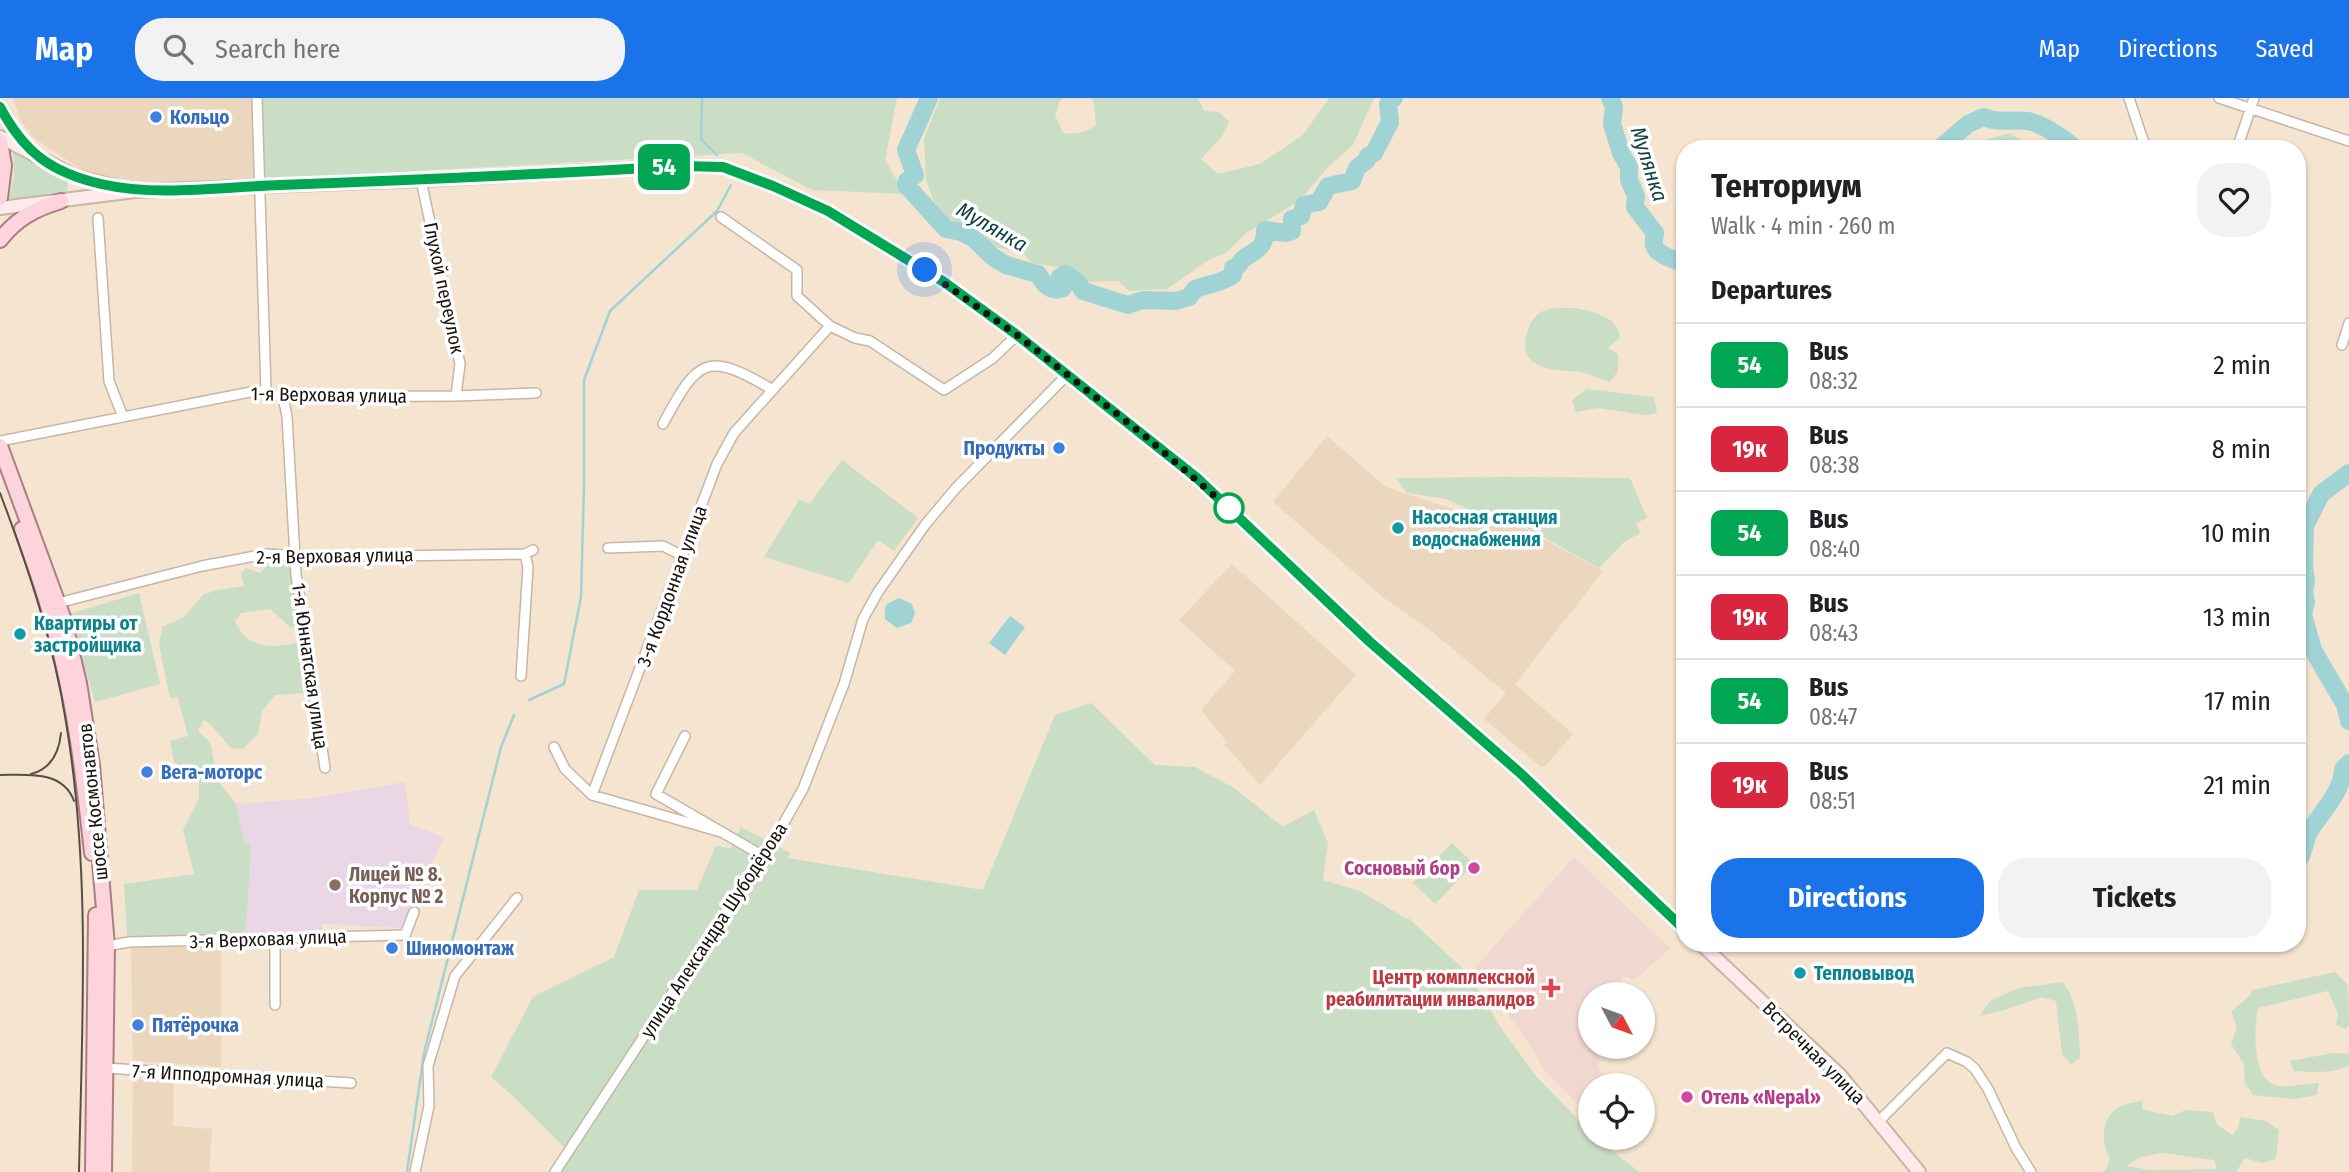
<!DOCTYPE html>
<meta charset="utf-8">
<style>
:root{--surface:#fff;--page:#f2f2f2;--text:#202124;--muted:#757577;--line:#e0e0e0;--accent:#1a73e8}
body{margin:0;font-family:"Fira Sans Condensed",sans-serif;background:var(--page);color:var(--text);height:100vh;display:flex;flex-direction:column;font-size:26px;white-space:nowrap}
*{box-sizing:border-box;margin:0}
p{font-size:23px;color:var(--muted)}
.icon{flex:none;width:38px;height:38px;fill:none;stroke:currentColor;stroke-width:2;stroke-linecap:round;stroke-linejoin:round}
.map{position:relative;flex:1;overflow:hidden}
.drawer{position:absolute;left:1676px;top:42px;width:630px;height:812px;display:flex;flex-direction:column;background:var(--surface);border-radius:28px;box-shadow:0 2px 5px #0004}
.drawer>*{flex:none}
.badge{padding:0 14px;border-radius:10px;font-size:24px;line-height:46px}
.needle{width:46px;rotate:131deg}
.fabs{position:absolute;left:1578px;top:884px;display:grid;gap:14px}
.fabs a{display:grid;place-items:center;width:77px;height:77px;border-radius:50%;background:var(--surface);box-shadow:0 2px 5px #0004;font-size:35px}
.you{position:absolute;width:35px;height:35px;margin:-18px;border:5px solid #fff;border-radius:50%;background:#1a73e8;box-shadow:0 0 0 10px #1a73e833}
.map>.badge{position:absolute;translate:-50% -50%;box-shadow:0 0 0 4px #fff}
h2{padding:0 35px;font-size:26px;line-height:63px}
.round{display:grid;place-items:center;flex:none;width:74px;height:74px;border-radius:28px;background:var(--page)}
.summary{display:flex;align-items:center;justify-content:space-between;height:119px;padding:0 35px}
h1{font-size:33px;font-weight:700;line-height:52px}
.action{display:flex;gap:14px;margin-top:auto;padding:14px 35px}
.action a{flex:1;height:80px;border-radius:28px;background:var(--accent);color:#fff;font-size:28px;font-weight:700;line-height:80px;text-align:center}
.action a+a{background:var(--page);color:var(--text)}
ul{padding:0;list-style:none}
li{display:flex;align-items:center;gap:21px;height:84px;padding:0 35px;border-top:2px solid var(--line)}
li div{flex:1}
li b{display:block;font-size:26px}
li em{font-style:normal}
li .badge{min-width:77px;font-weight:700;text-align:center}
header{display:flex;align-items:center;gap:42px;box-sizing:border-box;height:98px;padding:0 35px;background:var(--accent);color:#fff}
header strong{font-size:33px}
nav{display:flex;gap:38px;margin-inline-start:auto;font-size:24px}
.search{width:490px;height:63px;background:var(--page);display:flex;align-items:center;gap:18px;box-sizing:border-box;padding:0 24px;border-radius:28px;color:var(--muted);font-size:26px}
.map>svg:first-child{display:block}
</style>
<header>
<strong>Map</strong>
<div class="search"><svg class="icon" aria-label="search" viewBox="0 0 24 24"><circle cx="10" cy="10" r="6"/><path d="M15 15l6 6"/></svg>Search here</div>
<nav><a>Map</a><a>Directions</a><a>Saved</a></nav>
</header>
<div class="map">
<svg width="2349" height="1074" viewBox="0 0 2349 1074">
<rect width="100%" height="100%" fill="#f4e4d0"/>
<path fill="#ebd7bd" d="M13,0H252L255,82L124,88L108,84L77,69L34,40L21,24Z
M1327,338L1386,389L1510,430L1514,425L1603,473L1515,586L1573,636L1546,667L1541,669L1484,621L1506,595L1430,532L1384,500L1273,404Z
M1232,466L1356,577L1260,687L1224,646L1227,644L1201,612L1235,573L1179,522Z
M221,846V969L133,963L131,850Z
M133,981L174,982L173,1028L212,1031L209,1074H132Z"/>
<path fill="#ead6e4" d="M405,684L410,727L444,739L402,830L322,826V832L244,837L247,819L251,748L244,742L236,706L315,700Z"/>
<path fill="#f0d7cf" d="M1574,759L1670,850L1635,882L1625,878L1609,896H1591V923L1584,930L1591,937V948L1595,949L1593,952L1600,959L1598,970L1616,987H1591V1020L1545,973L1527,942L1473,872Z"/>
<path fill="#c9dec5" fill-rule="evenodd" d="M252,0H897L885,62L905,96L812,92L742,55L255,82Z
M940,0H1064L1060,3L1055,17L1063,35C1077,37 1084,35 1096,27L1094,5L1091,0H1198L1204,13L1219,14L1229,24L1223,37L1201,61L1218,76L1260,66L1303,37L1329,0H1374L1353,47L1329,68L1299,103L1246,135L1227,154L1207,163L1167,191L1129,193L1118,183L1088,184L1080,178L1058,169L1032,165L1023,155L991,148L970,130L949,121L934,104L926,82L924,41Z
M2010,35L2036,51H1968L1976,45Z
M13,53L68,82L67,95L9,101L14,77Z
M1574,210C1591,213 1619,218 1620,240L1608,250L1618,256V273L1610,284C1600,282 1593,277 1584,275C1566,271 1546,275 1531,262C1519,252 1528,220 1541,214C1550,209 1563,210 1574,210Z
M1587,291L1654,299L1657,315L1646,317L1598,310L1576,314L1572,302Z
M842,362L918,420L894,453L878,442L849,485L764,459L799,402L810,405Z
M1509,379L1630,380L1647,420L1636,425L1640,435L1623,445L1599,470L1512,422L1478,416L1446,401L1407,395L1396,380Z
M272,462L290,468L300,526L291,530L270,511L241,515L235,523C246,551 273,551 300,544L307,592L303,595L275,597L262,613L258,636L243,651L231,650L210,626L204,622L198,633L210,644L218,683L236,706L244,742L251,748L247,819L244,837L136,842L127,838L124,786L194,776L183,731L199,701V682L174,664L170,643L188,638L178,599L170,600L159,547L162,529L184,519L203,497L217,492L244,488L241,476L246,470L260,475Z
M139,495L160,586L95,604L69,516Z
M1091,605L1155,667L1195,669L1234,690L1283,729L1314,712L1328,745L1323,782L1360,793L1407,821L1408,820L1470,877L1503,933L1536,978L1591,1035V1040H1596L1639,1074H554L566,1058L563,1048L511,996L491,979L533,899L614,859L639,792H697L716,748L731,750L741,729L790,755L788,760L983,792L1055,617Z
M1452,745L1474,766L1435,806L1413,785Z
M2335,874L2348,887L2349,927L2346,931L2336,927L2338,916L2328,893L2258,910C2254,929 2251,986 2280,988C2292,989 2307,985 2319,985L2317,997L2294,1001L2253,997L2245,985L2244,966L2231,946L2237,929L2231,913L2249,899L2253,892Z
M2063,884C2079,906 2079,934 2080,960L2071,966L2062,956L2056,903L2042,899L2005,912L1979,918L1990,903L2018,890Z
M2333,955L2349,956V968C2331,975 2313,975 2294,973L2290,963Z
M2143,1003L2142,1011L2172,1018L2186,1012L2213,1014L2217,1027L2233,1037L2239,1028L2240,1019L2266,1023L2279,1032L2276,1061L2262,1065L2245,1060L2236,1074H2102L2106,1071L2110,1061C2100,1043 2101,1018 2121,1008C2128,1005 2136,1004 2143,1003ZM2163,1055L2214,1062L2217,1071L2149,1072L2126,1068L2141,1059Z"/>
<path fill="#a0d3d4" d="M899,500L912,506L915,515L911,525L897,530L885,521V510L887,506Z
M1010,518L1025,529L1005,557L989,545Z"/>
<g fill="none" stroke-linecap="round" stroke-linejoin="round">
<path stroke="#a0d3d4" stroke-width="2.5" d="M702,0L701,41L717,57
M529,602L564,586L581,499L584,388V282L610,213L717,113L731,87
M407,1074L424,955L501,649L514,617"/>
<path stroke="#a0d3d4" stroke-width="18" d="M929,0L906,52L915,77L907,83L906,87L946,131L961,134L973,140L993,159L1006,167L1038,176C1044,186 1050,195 1063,190L1060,179L1066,176L1079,186L1083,193L1128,207L1143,202L1176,203L1189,199L1195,191C1208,186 1222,185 1233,177V170L1238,168C1244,153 1266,157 1265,132L1286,135L1292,133V121L1301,118L1304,107L1319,104L1328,88L1352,83L1357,70L1367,62L1368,58L1374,55L1390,24L1388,6L1394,0
M1610,0L1614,9L1612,26L1621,55L1629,69V82L1636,98L1635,109L1655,135C1655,139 1653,143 1654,147C1656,157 1677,163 1685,165
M1939,51L1968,26L1984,19C1998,26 2013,21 2028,23C2045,27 2063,40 2076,51
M2349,375L2321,396L2305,428L2304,468L2306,483L2304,493L2306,505L2303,516L2313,552L2345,607L2349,623
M2298,763C2304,755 2304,746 2308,736C2319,716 2342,696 2343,671L2349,665"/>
<g stroke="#c6b7a4" stroke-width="12">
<path id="minor" d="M257,0L266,293
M2129,0L2146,51
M2219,0L2349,43
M2237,51L2254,0
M421,82L460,266L456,298
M721,119L797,172V198L830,228L855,240L870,243L944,292L993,260L1017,237
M98,120L109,283L123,319
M2342,247L2349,225
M283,299L287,318L296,477L325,670
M663,326C698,261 706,252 773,292
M0,343L256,293H266L283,299L456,298L536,295
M608,450L663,448L683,458
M58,505L202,468L266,456L321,459L525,456L533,452
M521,578L528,469L525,456
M685,638L656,696L765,759
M554,649L565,671L592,697L721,734
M592,697L717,366L734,335L830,228
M275,842V907
M107,848L129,844L405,837L414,814
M105,970L351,985
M1879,1023L1947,955L1967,964L1975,971L1988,991L2016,1050L2031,1074
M415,1074L429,1008L428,968L455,878L517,800
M555,1074L737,796L752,781L803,691L844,586L863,521L878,494L925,427L956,390L1067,277"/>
</g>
<g stroke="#c6b7a4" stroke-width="16">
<path id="secondary" d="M0,9L18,40L28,51
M0,39L75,78L125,91
M0,110L135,93L421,82L682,68L723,69L773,88L828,113L944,184L1017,237L1197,380L1370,544L1519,674L1685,832
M1700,845L1840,977L1919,1074"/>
</g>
<g stroke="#ac7d83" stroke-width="18">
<path id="primary" d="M0,43L4,68L0,100
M0,142C17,120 35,111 61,103
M0,348L64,522L79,585L92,667L107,848L104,1074
M22,431C34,464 46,498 55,533C75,605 84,681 92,755
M93,1074L96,817"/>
</g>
<use href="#minor" stroke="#fff" stroke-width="9"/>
<use href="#secondary" stroke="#fee9ed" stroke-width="12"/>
<use href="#primary" stroke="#fdd3dc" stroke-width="14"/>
<path stroke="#574f44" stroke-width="2" d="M0,395C28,469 54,546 66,624C91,774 82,923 79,1074
M31,676C51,671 59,655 61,635
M0,677C27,677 63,672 74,703"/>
</g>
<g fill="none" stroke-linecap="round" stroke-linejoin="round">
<g stroke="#fff" stroke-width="16">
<path id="line" d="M0,9C24,54 50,74 101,86C157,99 222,89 280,87C414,82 548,76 682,68L723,69L773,88L828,113L944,184L1017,237L1197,380L1370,544L1519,674L1685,832"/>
</g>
<use href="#line" stroke="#00a651" stroke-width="10"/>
<path stroke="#17120b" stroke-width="7" stroke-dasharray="0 12.6" d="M925,172L1017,237L1146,339L1229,410"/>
</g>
<g fill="#3f7fe0" stroke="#fff" stroke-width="2.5">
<circle cx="156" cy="19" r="7"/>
<circle cx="1059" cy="350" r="7"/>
<circle cx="147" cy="674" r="7"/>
<circle cx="392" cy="850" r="7"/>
<circle cx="138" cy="927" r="7"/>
</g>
<circle fill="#fff" stroke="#00a651" stroke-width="3.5" cx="1229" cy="410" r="14"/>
<g fill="#0f9aa8" stroke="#fff" stroke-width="2.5">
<circle cx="1398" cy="430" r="7"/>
<circle cx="20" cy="536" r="7"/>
<circle cx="1800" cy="875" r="7"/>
</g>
<g fill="#d1479c" stroke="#fff" stroke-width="2.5">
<circle cx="1474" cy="770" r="7"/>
<circle cx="1687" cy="999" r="7"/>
</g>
<circle fill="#8d6e63" stroke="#fff" stroke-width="2.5" cx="335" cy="787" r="7"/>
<path fill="#e0444e" stroke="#fff" stroke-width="2.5" d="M1547.5 879.5h7v7h7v7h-7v7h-7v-7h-7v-7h7z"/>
<g text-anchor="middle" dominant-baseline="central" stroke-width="7" stroke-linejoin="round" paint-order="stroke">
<g font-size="19" font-weight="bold" fill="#366cbe" stroke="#fff" text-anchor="start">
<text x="170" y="19">Кольцо</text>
<text x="1045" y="350" text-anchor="end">Пpoдукты</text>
<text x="161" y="674">Вега-моторс</text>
<text x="406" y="850">Шиномонтаж</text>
<text x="152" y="927">Пятёрочка</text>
</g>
<g font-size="19" fill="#17120b" stroke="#fff">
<text transform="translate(444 190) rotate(78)">Глухой переулок</text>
<text transform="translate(329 297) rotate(1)">1-я Верховая улица</text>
<text transform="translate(335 458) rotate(-1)">2-я Верховая улица</text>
<text transform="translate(672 488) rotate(-70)">3-я Кордонная улица</text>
<text transform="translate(310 568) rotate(82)">1-я Юннатская улица</text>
<text transform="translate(93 704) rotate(-96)">шоссе Космонавтов</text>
<text transform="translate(714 832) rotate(-57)">улица Александра Шубодёрова</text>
<text transform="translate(268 841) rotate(-2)">3-я Верховая улица</text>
<text transform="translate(1814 955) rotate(45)">Встречная улица</text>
<text transform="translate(228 978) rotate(3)">7-я Ипподромная улица</text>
</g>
<g font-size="19" font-weight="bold" fill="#0d838f" stroke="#fff" text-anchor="start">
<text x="1412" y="419">Насосная станция<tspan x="1412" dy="22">водоснабжения</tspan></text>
<text x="34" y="525">Квартиры от<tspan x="34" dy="22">застройщика</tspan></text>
<text x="1814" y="875">Тепловывод</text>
</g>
<g font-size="19" font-weight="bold" fill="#b23c85" stroke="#fff" text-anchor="end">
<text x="1460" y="770">Сосновый бор</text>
<text x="1701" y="999" text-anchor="start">Отель «Nepal»</text>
</g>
<g font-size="19" font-weight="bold" fill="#785e54" stroke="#fff" text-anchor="start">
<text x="349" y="776">Лицей № 8.<tspan x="349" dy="22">Корпус № 2</tspan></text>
</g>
<g font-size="19" font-weight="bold" fill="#be3a42" stroke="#fff" text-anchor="end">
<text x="1535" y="879">Центр комплексной<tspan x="1535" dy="22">реабилитации инвалидов</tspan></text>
</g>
<g font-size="21" font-style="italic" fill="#124142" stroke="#fff">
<text transform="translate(1649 66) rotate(72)">Мулянка</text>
<text transform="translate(992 129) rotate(30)">Мулянка</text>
</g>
</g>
</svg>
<div class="fabs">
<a><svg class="needle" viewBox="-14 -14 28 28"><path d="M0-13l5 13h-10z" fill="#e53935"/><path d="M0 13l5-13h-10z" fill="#757577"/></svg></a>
<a><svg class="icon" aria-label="locate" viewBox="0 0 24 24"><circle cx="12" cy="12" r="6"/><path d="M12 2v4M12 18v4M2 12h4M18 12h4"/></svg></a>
</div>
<div class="you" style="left:925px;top:172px"></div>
<b class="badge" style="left:664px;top:69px;background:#00a651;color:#fff">54</b>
<section class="drawer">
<div class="summary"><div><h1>Тенториум</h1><p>Walk · 4 min · 260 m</p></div><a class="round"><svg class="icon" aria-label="heart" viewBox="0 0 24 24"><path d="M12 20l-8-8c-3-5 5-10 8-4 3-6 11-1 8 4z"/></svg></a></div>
<h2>Departures</h2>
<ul>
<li><span class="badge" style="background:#00a651;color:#fff">54</span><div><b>Bus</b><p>08:32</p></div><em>2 min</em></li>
<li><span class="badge" style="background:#d7263d;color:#fff">19к</span><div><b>Bus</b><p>08:38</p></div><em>8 min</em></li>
<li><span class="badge" style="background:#00a651;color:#fff">54</span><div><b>Bus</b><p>08:40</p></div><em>10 min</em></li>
<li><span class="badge" style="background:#d7263d;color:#fff">19к</span><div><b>Bus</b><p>08:43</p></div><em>13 min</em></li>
<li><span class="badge" style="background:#00a651;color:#fff">54</span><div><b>Bus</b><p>08:47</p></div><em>17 min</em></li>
<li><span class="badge" style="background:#d7263d;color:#fff">19к</span><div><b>Bus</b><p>08:51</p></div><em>21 min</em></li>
</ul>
<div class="action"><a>Directions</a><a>Tickets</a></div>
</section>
</div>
